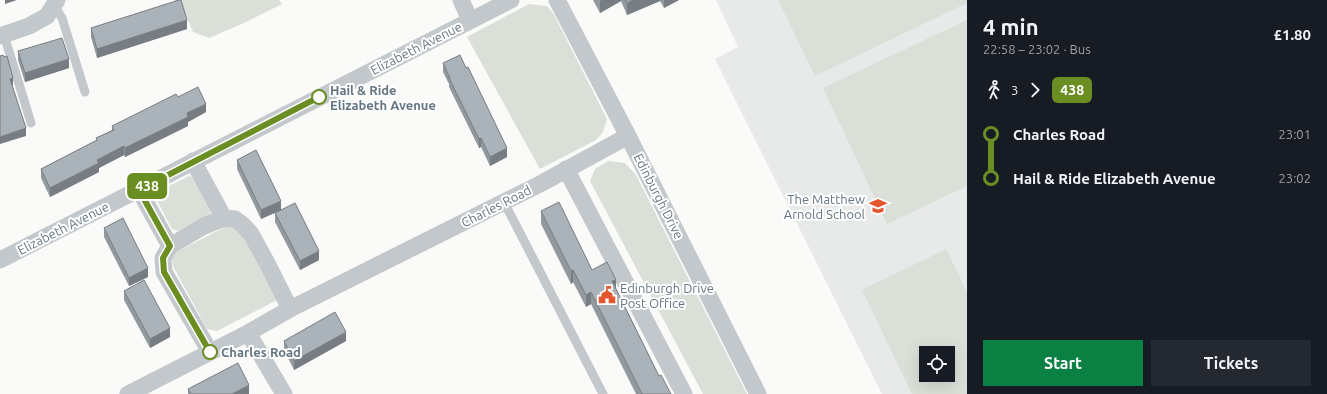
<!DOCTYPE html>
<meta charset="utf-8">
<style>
:root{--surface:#171b24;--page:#242831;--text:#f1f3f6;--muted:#9ea1a6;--accent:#0b8043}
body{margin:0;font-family:Ubuntu,sans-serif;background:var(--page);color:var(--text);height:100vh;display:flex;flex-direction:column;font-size:15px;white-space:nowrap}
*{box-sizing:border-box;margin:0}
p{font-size:13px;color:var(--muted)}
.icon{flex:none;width:22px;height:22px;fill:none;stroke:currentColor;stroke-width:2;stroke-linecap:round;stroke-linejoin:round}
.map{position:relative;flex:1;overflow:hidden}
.drawer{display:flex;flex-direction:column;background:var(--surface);width:360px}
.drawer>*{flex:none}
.badge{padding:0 8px;border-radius:6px;font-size:14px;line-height:26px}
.fabs{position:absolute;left:919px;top:346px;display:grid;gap:8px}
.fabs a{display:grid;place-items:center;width:36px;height:36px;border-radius:0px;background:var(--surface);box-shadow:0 4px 16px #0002;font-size:20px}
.map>.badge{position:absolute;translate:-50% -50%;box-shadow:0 0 0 2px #fff}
.legs{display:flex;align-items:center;gap:6px;height:44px;padding:0 16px;font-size:13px}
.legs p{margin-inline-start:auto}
.summary{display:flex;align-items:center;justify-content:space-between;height:68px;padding:0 16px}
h1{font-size:22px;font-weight:600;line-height:30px}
.button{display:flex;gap:8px;margin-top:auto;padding:8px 16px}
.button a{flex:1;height:46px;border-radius:0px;background:var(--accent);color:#fff;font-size:16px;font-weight:600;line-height:46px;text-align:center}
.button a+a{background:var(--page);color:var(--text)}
ul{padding:0 16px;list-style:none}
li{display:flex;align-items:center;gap:14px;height:44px;font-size:15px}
li i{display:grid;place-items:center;width:6px;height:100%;margin:0 5px;background:currentColor}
li i::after{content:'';width:10px;height:10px;margin:-5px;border:3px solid;border-radius:50%;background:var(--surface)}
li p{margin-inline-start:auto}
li:first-child i{background:linear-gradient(#0000 50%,currentColor 0)}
li:last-child i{background:linear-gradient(currentColor 50%,#0000 0)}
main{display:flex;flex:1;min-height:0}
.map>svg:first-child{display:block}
</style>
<main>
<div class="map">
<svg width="967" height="394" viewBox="0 0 967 394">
<rect width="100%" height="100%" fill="#fafaf8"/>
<path fill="#e8e9e9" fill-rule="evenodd" d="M716,0H967V394H882L715,59L738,47ZM926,353H948V375H926Z"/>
<path fill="#dadfd7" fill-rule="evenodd" d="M174,0H279L282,4L244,23L209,38L193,32L182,7Z
M778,0H967V3L815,76Z
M529,4L547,6L553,13L607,119L603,132L596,140L540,169L467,37Z
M967,20V186L887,224L823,88Z
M608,161L625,163L636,175L747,394H703L590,181L595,169Z
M189,176L192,177L211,210L210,215L178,231L172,229L155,197V193Z
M227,226L234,227L241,233L277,300L217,331L207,329L173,266L172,259L176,252Z
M946,249L967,292V394H912L862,290ZM926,353H948V375H926Z"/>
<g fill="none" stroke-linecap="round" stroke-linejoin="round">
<path stroke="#c3c8cc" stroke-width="9" d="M54,5L62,18L85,92
M4,35L31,123
M504,202L603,394"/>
<path stroke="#c3c8cc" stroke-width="17" d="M461,0L470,20
M557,0L628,136L758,394
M0,36L29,26L47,16L57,0
M193,161L224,218
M566,169L684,394
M139,190L170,246
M0,260L511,0
M248,333L284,394
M210,352L164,272L163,258L170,246L204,226L224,218L235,219L243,225L251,234L268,265L290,309
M128,394L248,333L290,309L540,184L628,136"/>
</g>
<path fill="#929a9f" d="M593,0H679L664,8L660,1L627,15L621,1L600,13Z
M91,28L187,29L97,58L91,37Z
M18,51L69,68L25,82L18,60Z
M443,63L507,157L490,166L481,147L479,148L449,87V84L443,72Z
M178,97L206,112L188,122V126L125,157L124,155L99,168V172L50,197L41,178V169L96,141V138L112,130V126Z
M237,160L281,210L261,219L237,169Z
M541,211L592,270L616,288L659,376L671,394H636L591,304L586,307L573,282L571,284L541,224Z
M275,213L319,260L300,270L275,222Z
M104,228L148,277L129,286L104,237Z
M124,291L170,337L150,348L124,300Z
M284,341H346L294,370L284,350Z
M188,389L249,394H188Z"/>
<path fill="#777d82" d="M5,0H17L5,4Z
M602,0H621V1L600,13V1Z
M634,0H660V1L627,15V3Z
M664,0H679L664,8Z
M187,20V29L97,58V49Z
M69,59V68L25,82V73Z
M13,78V85L10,86V79Z
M206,104V112L188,122V126L125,157V148L187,113Z
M26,128V136L0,144V137Z
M481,138V147L479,148V139Z
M124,146V155L99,168V172L50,197V188L97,160Z
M507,148V157L490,166V157Z
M281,201V210L261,219V210Z
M319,251V260L300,270V261Z
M148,268V277L129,286V278Z
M573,270V282L571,284V271Z
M616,280V292L612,281Z
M591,292V304L586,307V295Z
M170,328V337L150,348V339Z
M346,332V341L294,370V361Z
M249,385V394H232Z"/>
<path fill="#aab3b9" stroke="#777d82" d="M179,0H181L187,20L97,49L91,28Z
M625,0H634L627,3Z
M62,38L69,59L25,73L18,51Z
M3,55L4,57L7,56L13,78L10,79L26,128L0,137V56Z
M460,55L466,68L468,67L507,148L490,157L481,138L479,139L449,78H450L443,63Z
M198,87L206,104L187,113L188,117L125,148L124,146L97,160L99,163L50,188L41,169L97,140L96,138L114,130L112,126L176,94L178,97Z
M256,150L281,201L261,210L237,160Z
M559,202L592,270L607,262L616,280L612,281L659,376L661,375L671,394H642L591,292L586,295L573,270L571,271L541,211Z
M295,203L319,251L300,261L275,213Z
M123,218L148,268L129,278L104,228Z
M144,280L170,328L150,339L124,291Z
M335,312L346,332L294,361L284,341Z
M238,363L249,385L232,394H191L188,389Z"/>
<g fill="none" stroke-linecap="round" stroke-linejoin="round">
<g stroke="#fff" stroke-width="9">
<path id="line-1" d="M210,352L164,272L163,258L170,246L139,190L319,97"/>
</g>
<use href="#line-1" stroke="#6b8e23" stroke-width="6"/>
</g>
<defs>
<g id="school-bare" transform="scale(1.38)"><path d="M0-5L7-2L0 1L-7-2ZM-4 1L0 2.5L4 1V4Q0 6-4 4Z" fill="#e4572e" stroke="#fff" stroke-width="2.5" paint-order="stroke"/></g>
<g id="civic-bare" transform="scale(1.38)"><path d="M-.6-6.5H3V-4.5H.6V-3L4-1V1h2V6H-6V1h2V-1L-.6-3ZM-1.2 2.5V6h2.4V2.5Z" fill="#e4572e" stroke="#fff" stroke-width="2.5" paint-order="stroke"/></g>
</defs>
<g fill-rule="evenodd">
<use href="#school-bare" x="878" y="206"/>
<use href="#civic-bare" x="607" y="295"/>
</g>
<g fill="#fff" stroke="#6b8e23" stroke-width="2">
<circle cx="319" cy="97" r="7"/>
<circle cx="210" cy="352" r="7"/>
</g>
<g text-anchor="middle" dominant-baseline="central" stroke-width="4" stroke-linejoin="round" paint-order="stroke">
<g font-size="13" fill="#657683" stroke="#fff">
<text transform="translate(416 48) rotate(-27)">Elizabeth Avenue</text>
<text transform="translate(659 196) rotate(63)">Edinburgh Drive</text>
<text transform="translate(496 206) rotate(-27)">Charles Road</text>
<text transform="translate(63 228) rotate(-27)">Elizabeth Avenue</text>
</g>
<g font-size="13" font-weight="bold" fill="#657683" stroke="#fff" text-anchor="start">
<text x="330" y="90">Hail &amp; Ride<tspan x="330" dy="15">Elizabeth Avenue</tspan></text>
<text x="221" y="352">Charles Road</text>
</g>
<g font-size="13" fill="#657683" stroke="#fff" text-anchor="end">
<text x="865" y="199">The Matthew<tspan x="865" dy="15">Arnold School</tspan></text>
<text x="620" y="288" text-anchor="start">Edinburgh Drive<tspan x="620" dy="15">Post Office</tspan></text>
</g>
</g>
</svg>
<div class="fabs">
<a><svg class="icon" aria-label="locate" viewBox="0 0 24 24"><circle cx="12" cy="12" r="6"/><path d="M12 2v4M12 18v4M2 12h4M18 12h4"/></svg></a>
</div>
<b class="badge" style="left:147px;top:186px;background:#6b8e23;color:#fff">438</b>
</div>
<section class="drawer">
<div class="summary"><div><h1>4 min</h1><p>22:58 – 23:02 · Bus</p></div><b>£1.80</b></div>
<div class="legs"><svg class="icon" aria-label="walk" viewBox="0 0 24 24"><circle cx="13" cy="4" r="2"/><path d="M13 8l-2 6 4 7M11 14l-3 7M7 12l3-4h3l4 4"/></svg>3<svg class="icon" aria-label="forward" viewBox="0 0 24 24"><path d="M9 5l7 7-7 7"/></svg><b class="badge" style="background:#6b8e23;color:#fff">438</b></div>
<ul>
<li><i style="color:#6b8e23"></i><b>Charles Road</b><p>23:01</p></li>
<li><i style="color:#6b8e23"></i><b>Hail &amp; Ride Elizabeth Avenue</b><p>23:02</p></li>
</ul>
<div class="button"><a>Start</a><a>Tickets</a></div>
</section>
</main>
